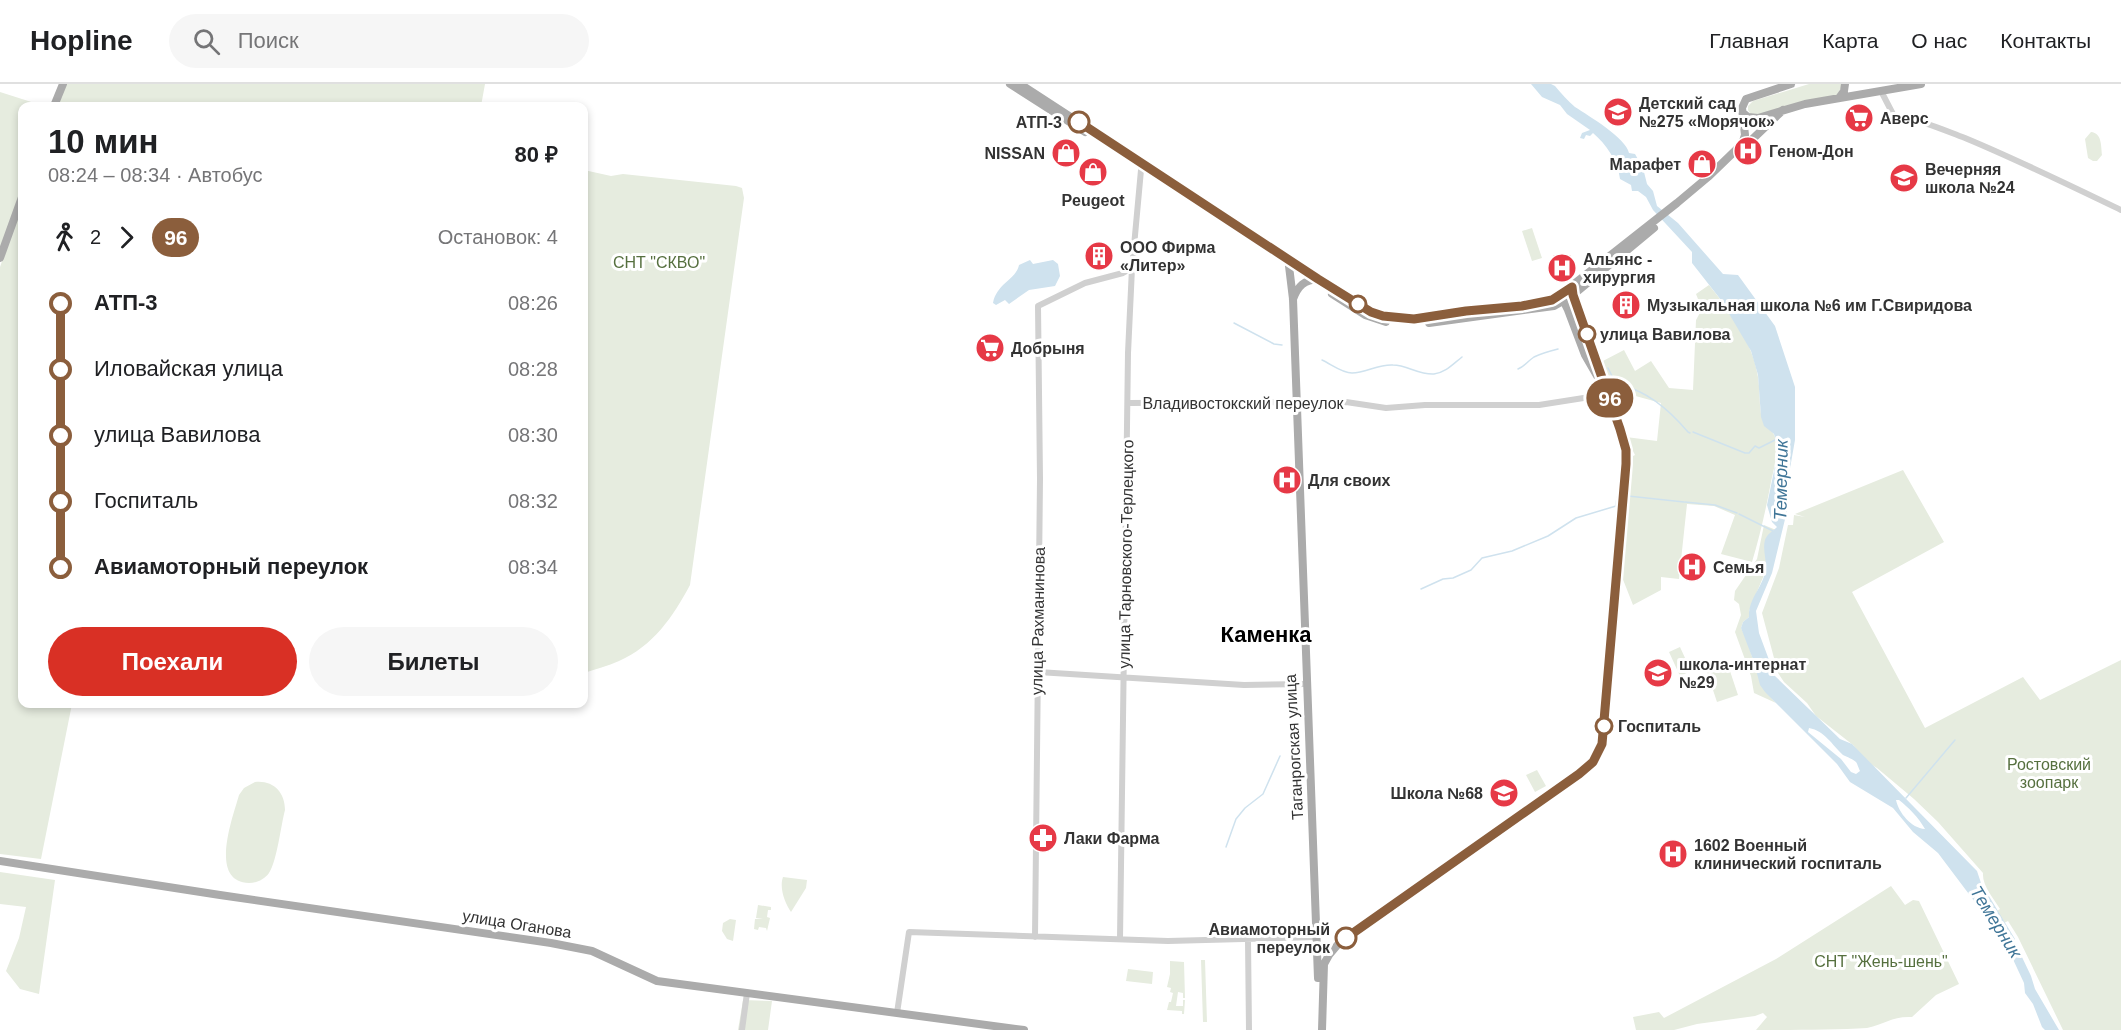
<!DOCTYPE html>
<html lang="ru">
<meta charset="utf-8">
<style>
:root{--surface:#fff;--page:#f6f6f6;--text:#202124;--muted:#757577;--line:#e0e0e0;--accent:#d93025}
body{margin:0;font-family:Arial,sans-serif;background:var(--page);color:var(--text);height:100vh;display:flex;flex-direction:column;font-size:22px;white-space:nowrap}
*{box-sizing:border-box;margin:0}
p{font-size:20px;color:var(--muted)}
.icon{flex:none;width:33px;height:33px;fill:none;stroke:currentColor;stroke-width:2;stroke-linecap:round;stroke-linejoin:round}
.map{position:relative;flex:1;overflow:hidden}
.details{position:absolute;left:18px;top:18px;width:570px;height:606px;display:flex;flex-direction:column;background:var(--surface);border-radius:12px;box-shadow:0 3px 9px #0003}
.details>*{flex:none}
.badge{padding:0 12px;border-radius:20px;font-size:21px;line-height:39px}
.map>.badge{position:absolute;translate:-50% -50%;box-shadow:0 0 0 3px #fff}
.legs{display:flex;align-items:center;gap:9px;height:66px;padding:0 30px;font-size:20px}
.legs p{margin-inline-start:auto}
.headline{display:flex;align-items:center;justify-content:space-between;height:102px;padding:0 30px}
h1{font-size:33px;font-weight:700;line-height:45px}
.primary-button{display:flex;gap:12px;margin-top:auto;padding:12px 30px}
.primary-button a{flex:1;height:69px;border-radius:36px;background:var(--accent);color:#fff;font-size:24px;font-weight:700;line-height:69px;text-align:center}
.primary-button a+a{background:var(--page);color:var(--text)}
ul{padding:0 30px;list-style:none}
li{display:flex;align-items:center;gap:21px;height:66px;font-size:22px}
li i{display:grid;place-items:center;width:9px;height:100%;margin:0 8px;background:currentColor}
li i::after{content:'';width:15px;height:15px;margin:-8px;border:4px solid;border-radius:50%;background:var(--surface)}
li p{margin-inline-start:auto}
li:first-child i{background:linear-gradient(#0000 50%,currentColor 0)}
li:last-child i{background:linear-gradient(currentColor 50%,#0000 0)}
header{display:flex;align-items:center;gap:36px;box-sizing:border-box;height:84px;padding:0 30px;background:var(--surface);border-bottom:2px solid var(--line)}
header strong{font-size:28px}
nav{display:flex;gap:33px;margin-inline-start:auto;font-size:21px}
.search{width:420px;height:54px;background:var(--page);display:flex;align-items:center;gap:15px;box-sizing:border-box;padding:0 21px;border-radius:33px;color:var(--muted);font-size:22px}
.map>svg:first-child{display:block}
</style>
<header>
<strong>Hopline</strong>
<div class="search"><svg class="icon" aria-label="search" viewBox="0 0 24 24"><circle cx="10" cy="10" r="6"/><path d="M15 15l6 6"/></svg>Поиск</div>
<nav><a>Главная</a><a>Карта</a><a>О нас</a><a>Контакты</a></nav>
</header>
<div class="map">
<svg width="2121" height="946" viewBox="0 0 2121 946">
<rect width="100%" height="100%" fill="#fff"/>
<path fill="#e6ecdf" d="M66,0H485L481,22H57Z
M1809,0H1841V4L1837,11L1758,32L1751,31L1748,26V22L1753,17Z
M0,8L44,22H22V106L0,170Z
M2091,48C2102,49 2101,62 2102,71L2097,77H2093L2088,74L2085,55Z
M584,86L611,92L623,90L736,102L742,104L744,114L690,501C673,533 653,562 619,577C608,582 595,585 584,589Z
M22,119V620H72L41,775L0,770V183Z
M1532,144L1542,174L1532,177L1522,147Z
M1709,201C1730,227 1753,259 1758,293C1760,305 1759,318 1761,330C1763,341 1775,346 1776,357C1778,371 1774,384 1771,398C1766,425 1760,451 1752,478L1721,470L1735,431L1714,422L1687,420L1679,495L1661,493V506L1633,521L1622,493L1631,373L1635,371L1626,353L1657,357L1661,319L1610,305L1601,278L1624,266L1635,287L1651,277L1669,304L1693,306L1696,236L1702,225L1696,210Z
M1903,386L1944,458L1852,508L1925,644L2023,593L2040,616L2121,576V946H2063L2018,853L2008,837L2004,839L1997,827L2000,825C1994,815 1982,802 1983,789L1938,738L1914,715L1877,684L1867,678L1853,661L1816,632L1807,619L1784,598L1778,589L1762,529L1779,484L1788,441H1793L1794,431L1805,433L1795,430Z
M1764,441L1776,446H1773L1764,491L1749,527V533L1743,538L1741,544C1755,571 1754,597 1776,619L1754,609L1751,592L1735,548L1741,531L1739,520L1734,516L1735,507L1757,475Z
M1680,563L1691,587L1680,592L1669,568Z
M1726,575L1738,611L1717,618L1705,582Z
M1537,686L1546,702L1535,708L1526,691Z
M255,698C273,696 285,708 285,726C281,741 277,777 269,789C264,796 256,799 249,799C208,798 233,733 239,711L244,704Z
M0,788L55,796L39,910L20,905L6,887L19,854L26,823L0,820Z
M783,793L807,796L806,804L791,828C785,819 779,804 783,793Z
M1891,802L1905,821L1913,816L1919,817L1959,900L1936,911L1912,933C1892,932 1885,940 1867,944C1837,946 1789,946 1756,946L1767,933L1763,929L1755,932L1697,940L1674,946H1636L1633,933L1659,928L1664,934L1776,875Z
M758,821L771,823V826H768L767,833L770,834L767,847L766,844L759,843L758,846L754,845L755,835H763L756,834Z
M730,835L736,836L733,857L727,855L722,847L723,839Z
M1201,876H1205L1207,938H1203Z
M1170,877L1184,878L1185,914H1183V909L1178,908L1176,922H1183V916H1185L1184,930H1182V927L1167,926L1169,918H1171L1173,909L1170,908L1171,904L1167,903L1170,890Z
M1128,885L1153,888L1152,900L1126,897Z
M743,916L772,917L768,946H738Z"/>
<path fill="#cfe2ee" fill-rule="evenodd" d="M1531,0H1551L1555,2C1561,9 1568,17 1575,23C1589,32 1626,54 1629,69L1635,70L1643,84L1647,100L1653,107L1657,122L1678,139L1723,190L1738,191L1775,242L1795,303V356L1789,390L1787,427L1772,489L1756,527L1759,549L1775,592L1840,655L1852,660L1977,787L1981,799L2015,855L2013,860L2021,871L2031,892L2035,905L2059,946H2045L2042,943L2033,920L2025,909L2024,899L2011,871V866L1938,769L1913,748L1893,724L1850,698L1837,680L1765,608L1760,601L1754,578L1741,544L1743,538L1749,533C1748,516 1761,505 1765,489C1768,478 1762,467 1765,456C1767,450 1773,447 1777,443L1772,438L1767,421L1776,377V357L1774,350L1764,342L1761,333L1758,291L1751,267L1721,216L1692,179V168L1653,126L1646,113L1638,107H1632L1631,101L1620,95C1618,77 1606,60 1593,49L1590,52L1586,51L1584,55L1580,54L1582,49L1590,46L1567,30L1560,21L1542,13ZM1809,644C1825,647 1832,661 1843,671C1847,673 1853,675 1856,678C1857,679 1859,685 1860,687L1856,690L1851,688L1841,675L1808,648ZM1896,716H1899C1908,723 1919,734 1925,745C1911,744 1899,729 1896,716Z
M1030,176L1033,180L1053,176L1058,180L1060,192L1055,202L1029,206L1009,220L1005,216L996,221L993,219C997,199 1016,196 1019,181Z"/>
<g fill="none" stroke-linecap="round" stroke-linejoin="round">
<path stroke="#cfe2ee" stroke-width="1.5" d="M1234,239L1274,260L1282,261
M1322,276C1331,280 1342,289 1352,289C1366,289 1378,280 1393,281C1407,281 1419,291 1434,290C1445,289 1453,280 1462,273
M1608,284L1613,294L1621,302
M1518,285C1525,282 1528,277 1534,273C1542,269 1550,267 1558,265
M1623,302C1650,308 1671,328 1688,348L1690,349
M1693,348L1745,369H1749L1755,362L1759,364L1777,355
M1628,412L1684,418
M1685,418L1715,421L1737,429
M1739,430L1773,447
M1421,505L1443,495L1453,494L1471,486L1482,474L1512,467L1548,452L1576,434L1616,422L1617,413
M1906,714L1955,656
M1226,763L1236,735L1245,724L1263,710L1280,672"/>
<path stroke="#d0d0d0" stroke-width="6" d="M1881,7L1895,34C1921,35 1941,45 1965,54C2018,76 2069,101 2121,126
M1128,319L1346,318L1386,324L1425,321H1539L1609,310
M1038,588L1244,601L1306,600
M1035,853L1040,395L1038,222L1085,199L1123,189L1132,184
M1120,855L1128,269L1132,184L1141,86
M1248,856L1249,946
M897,929L909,848L1168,857L1317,853
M742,946L747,909"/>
<path stroke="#ababab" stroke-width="8" d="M1010,0L1085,48
M1020,0L1361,222L1383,233L1414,235L1466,227L1522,222L1552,216L1560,211L1677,119L1708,93L1738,64L1743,57L1745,51L1742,24L1746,15L1791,0
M1839,14L1844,7L1845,0
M54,22L63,0
M1742,28L1748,33L1758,34L1805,20L1921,0
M1740,67L1783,26
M0,174L22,113
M1289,182L1293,215L1318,894
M1332,210L1365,231L1386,238
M1562,214L1568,226L1585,271L1600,297
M1293,215C1298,202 1304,196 1318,195
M1429,239L1554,222L1573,211L1654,144
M0,777L220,811L551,859L592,867L657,897L1024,946
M1322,946L1324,880L1329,871L1340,858L1579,690L1593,678L1602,660L1626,380L1624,359L1620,345L1572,207"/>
</g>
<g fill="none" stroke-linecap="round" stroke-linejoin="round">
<g stroke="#fff" stroke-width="14">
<path id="line-1" d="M1079,38L1318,195L1371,228L1383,232L1414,235L1466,227L1522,222L1552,216L1572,203L1573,211L1620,345L1626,366V380L1602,660L1593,678L1579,690L1346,854"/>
</g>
<use href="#line-1" stroke="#8b5e3c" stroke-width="9"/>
</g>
<defs>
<g id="school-disc" transform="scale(1.5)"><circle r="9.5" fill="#e63946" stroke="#fff"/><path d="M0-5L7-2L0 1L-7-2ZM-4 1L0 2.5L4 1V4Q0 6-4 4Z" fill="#fff"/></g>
<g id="supermarket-disc" transform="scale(1.5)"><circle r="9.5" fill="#e63946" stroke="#fff"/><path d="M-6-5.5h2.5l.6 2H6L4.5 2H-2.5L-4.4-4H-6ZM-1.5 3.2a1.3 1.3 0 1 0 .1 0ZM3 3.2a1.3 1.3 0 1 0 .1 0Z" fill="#fff"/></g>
<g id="hospital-disc" transform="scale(1.5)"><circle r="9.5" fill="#e63946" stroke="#fff"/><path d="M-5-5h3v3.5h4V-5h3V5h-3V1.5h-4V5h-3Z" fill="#fff"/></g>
<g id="shop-disc" transform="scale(1.5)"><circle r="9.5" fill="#e63946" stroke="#fff"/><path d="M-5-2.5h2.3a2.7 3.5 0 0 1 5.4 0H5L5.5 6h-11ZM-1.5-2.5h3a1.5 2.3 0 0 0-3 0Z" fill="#fff"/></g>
<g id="building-disc" transform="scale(1.5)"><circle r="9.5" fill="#e63946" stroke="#fff"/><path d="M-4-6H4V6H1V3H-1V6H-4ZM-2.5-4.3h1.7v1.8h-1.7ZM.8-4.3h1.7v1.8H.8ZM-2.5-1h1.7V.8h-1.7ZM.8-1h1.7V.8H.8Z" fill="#fff"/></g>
<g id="pharmacy-disc" transform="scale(1.5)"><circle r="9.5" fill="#e63946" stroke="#fff"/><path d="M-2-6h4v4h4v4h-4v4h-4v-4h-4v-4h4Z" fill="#fff"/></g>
</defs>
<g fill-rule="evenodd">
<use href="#school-disc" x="1618" y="28"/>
<use href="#supermarket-disc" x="1859" y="34"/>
<use href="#hospital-disc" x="1748" y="67"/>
<use href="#shop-disc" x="1066" y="69"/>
<use href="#shop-disc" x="1702" y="80"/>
<use href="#shop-disc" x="1093" y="88"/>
<use href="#school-disc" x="1904" y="94"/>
<use href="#building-disc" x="1099" y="172"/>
<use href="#hospital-disc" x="1562" y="184"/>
<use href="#building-disc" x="1626" y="221"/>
<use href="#supermarket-disc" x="990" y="264"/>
<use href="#hospital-disc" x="1287" y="396"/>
<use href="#hospital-disc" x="1692" y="483"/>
<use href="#school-disc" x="1658" y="589"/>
<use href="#school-disc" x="1504" y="709"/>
<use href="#pharmacy-disc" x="1043" y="754"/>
<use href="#hospital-disc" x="1673" y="770"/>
</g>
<g fill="#fff" stroke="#8b5e3c" stroke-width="3">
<circle cx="1079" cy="38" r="10"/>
<circle cx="1358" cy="220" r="8"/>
<circle cx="1587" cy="250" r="8"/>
<circle cx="1604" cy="642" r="8"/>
<circle cx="1346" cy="854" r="10"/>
</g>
<g text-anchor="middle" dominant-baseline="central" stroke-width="6" stroke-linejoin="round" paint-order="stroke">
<g font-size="16" font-weight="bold" fill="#333" stroke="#fff" text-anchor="start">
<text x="1639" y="19">Детский сад<tspan x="1639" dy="18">№275 «Морячок»</tspan></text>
<text x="1880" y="34">Аверс</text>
<text x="1769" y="67">Геном-Дон</text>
<text x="1045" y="69" text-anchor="end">NISSAN</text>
<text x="1681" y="80" text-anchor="end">Марафет</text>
<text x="1925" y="85">Вечерняя<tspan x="1925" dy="18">школа №24</tspan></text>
<text x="1093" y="116" text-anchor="middle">Peugeot</text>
<text x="1120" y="163">ООО Фирма<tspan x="1120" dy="18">«Литер»</tspan></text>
<text x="1583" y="175">Альянс -<tspan x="1583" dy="18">хирургия</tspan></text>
<text x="1647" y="221">Музыкальная школа №6 им Г.Свиридова</text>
<text x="1011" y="264">Добрыня</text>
<text x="1308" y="396">Для своих</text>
<text x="1713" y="483">Семья</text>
<text x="1679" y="580">школа-интернат<tspan x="1679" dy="18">№29</tspan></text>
<text x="1483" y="709" text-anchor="end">Школа №68</text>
<text x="1064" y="754">Лаки Фарма</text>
<text x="1694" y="761">1602 Военный<tspan x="1694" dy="18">клинический госпиталь</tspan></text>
</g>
<g font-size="16" font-weight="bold" fill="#333" stroke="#fff" text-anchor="end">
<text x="1062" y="38">АТП-3</text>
<text x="1600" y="250" text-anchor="start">улица Вавилова</text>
<text x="1618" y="642" text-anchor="start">Госпиталь</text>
<text x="1330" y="845">Авиамоторный<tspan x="1330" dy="18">переулок</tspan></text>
</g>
<g font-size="16" fill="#56703f" stroke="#fff">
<text x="659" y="178">СНТ "СКВО"</text>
<text x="2049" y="680">Ростовский<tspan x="2049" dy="18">зоопарк</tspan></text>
<text x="1881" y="877">СНТ "Жень-шень"</text>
</g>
<g font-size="16" fill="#333" stroke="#fff">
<text x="1243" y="319">Владивостокский переулок</text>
<text transform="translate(1126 470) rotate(-89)">улица Тарновского-Терлецкого</text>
<text transform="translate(1038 537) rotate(-89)">улица Рахманинова</text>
<text transform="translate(1294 663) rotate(-93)">Таганрогская улица</text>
<text transform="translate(517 840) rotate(9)">улица Оганова</text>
</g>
<g font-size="18" font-style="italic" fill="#3f7597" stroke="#fff">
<text transform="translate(1781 396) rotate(-89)">Темерник</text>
<text transform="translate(1996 838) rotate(58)">Темерник</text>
</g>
<g font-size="22" font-weight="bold" fill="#000" stroke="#fff">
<text x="1266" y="550">Каменка</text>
</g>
</g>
</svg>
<b class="badge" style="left:1610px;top:314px;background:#8b5e3c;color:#fff">96</b>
<section class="details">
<div class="headline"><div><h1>10 мин</h1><p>08:24 – 08:34 · Автобус</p></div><b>80 ₽</b></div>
<div class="legs"><svg class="icon" aria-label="walk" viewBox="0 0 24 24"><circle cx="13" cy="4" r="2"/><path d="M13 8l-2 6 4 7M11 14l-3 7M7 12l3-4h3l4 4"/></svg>2<svg class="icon" aria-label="forward" viewBox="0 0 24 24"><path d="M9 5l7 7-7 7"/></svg><b class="badge" style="background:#8b5e3c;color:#fff">96</b><p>Остановок: 4</p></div>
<ul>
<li><i style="color:#8b5e3c"></i><b>АТП-3</b><p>08:26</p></li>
<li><i style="color:#8b5e3c"></i><span>Иловайская улица</span><p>08:28</p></li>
<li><i style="color:#8b5e3c"></i><span>улица Вавилова</span><p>08:30</p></li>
<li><i style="color:#8b5e3c"></i><span>Госпиталь</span><p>08:32</p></li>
<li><i style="color:#8b5e3c"></i><b>Авиамоторный переулок</b><p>08:34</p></li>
</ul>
<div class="primary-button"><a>Поехали</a><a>Билеты</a></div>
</section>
</div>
